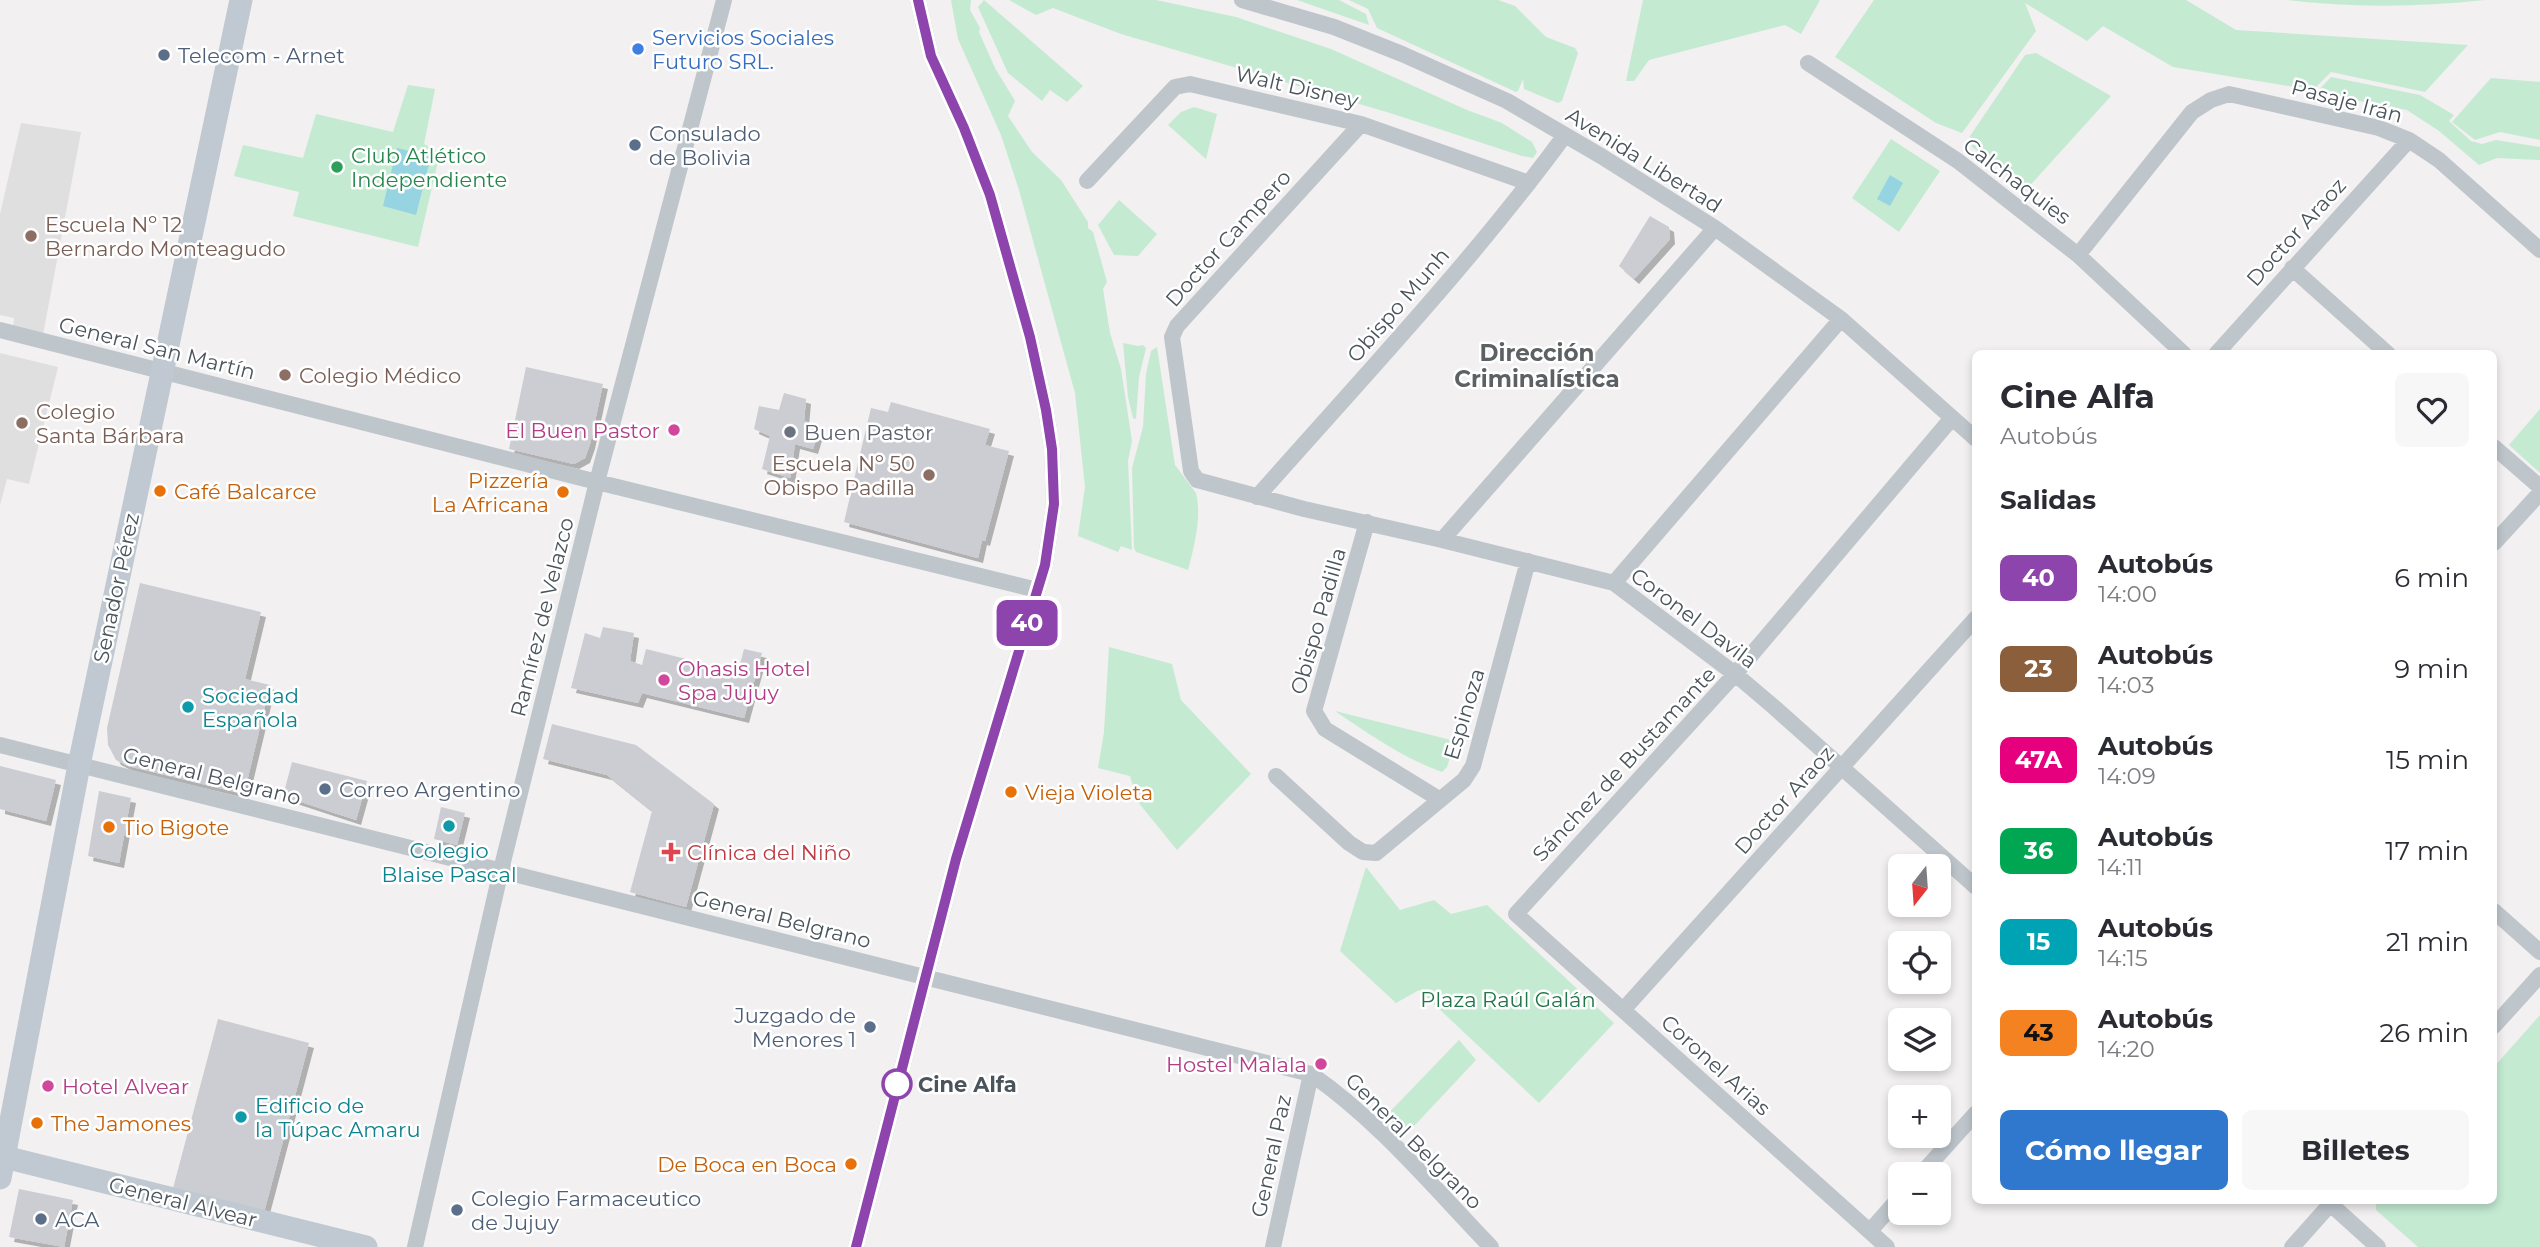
<!DOCTYPE html>
<html lang="es">
<meta charset="utf-8">
<style>
:root{--surface:#fff;--page:#f7f7f7;--text:#2b2b33;--muted:#7c7c81;--accent:#2f78ce}
body{margin:0;font-family:Montserrat,sans-serif;background:var(--page);color:var(--text);height:100vh;display:flex;flex-direction:column;font-size:26px;white-space:nowrap}
*{box-sizing:border-box;margin:0}
p{font-size:23px;color:var(--muted)}
.icon{flex:none;width:38px;height:38px;fill:none;stroke:currentColor;stroke-width:2;stroke-linecap:round;stroke-linejoin:round}
.map{position:relative;flex:1;overflow:hidden}
.sheet{position:absolute;left:1972px;top:350px;width:525px;height:854px;display:flex;flex-direction:column;background:var(--surface);border-radius:10px;box-shadow:0 4px 10px #0003}
.sheet>*{flex:none}
.badge{padding:0 14px;border-radius:10px;font-size:24px;line-height:46px}
.needle{width:46px;rotate:197deg}
.controls{position:absolute;left:1888px;top:854px;display:grid;gap:14px}
.controls a{display:grid;place-items:center;width:63px;height:63px;border-radius:10px;background:var(--surface);box-shadow:0 4px 10px #0003;font-size:35px}
.map>.badge{position:absolute;translate:-50% -50%;box-shadow:0 0 0 4px #fff}
h2{padding:0 28px;font-size:26px;line-height:63px}
.round{display:grid;place-items:center;flex:none;width:74px;height:74px;border-radius:10px;background:var(--page)}
.overview{display:flex;align-items:center;justify-content:space-between;height:119px;padding:0 28px}
h1{font-size:33px;font-weight:700;line-height:52px}
.button{display:flex;gap:14px;margin-top:auto;padding:14px 28px}
.button a{flex:1;height:80px;border-radius:10px;background:var(--accent);color:#fff;font-size:28px;font-weight:700;line-height:80px;text-align:center}
.button a+a{background:var(--page);color:var(--text)}
ul{padding:0;list-style:none}
li{display:flex;align-items:center;gap:21px;height:91px;padding:0 28px}
li div{flex:1}
li b{display:block;font-size:26px}
li em{font-style:normal}
li .badge{min-width:77px;font-weight:700;text-align:center}
.map>svg:first-child{display:block}
</style>
<div class="map">
<svg width="2540" height="1247" viewBox="0 0 2540 1247">
<defs>
<filter id="shadow"><feDropShadow dx="5" dy="5" stdDeviation="0" flood-color="#0004"/></filter>
</defs>
<rect width="100%" height="100%" fill="#f2f0f0"/>
<path fill="#e0dfdf" d="M21,123L81,132L43,335L13,329L14,318L0,315V214Z
M0,353L58,367L29,484L7,479L0,505Z"/>
<path fill="#c4ead2" d="M951,0H971L970,10L980,28L979,32L995,68L1015,101L1008,116L1032,152L1061,180L1088,222V228L1093,232L1107,282L1103,289L1110,333L1121,369L1132,441L1128,461L1132,550L1121,546L1118,552L1078,536L1085,487L1075,393L1019,190L1001,135L958,39Z
M984,0L1083,86L1067,102L1050,90L1042,101L1008,73L978,7Z
M1009,0H1156L1236,17L1331,49L1467,110L1502,123L1532,142L1537,152L1533,158L1522,156L1390,113L1121,34L1053,8L1036,15Z
M1297,0H1339L1366,14L1369,25Z
M1349,0H1498L1515,6L1546,37L1575,48L1578,53L1562,101L1558,103L1524,89L1523,79L1518,91L1516,92L1377,28L1368,9Z
M1643,0H1820L1801,34L1785,25L1649,60L1634,81H1626Z
M1874,0H2186L2236,30L2468,45L2425,92L2331,72L2313,90L2173,67L2103,26L2087,41L2025,3L2036,31L1962,133L1936,123L1835,57Z
M2287,0H2485C2418,7 2353,8 2287,0Z
M2036,53L2111,96L2025,191L1993,162L1972,147L1970,136L2025,55Z
M2331,77L2420,95L2454,115L2449,121L2471,141L2482,144L2496,140L2540,147V160L2497,158L2479,165L2439,131L2407,110L2316,93Z
M2491,78L2540,82V140L2500,132L2475,140L2452,122Z
M408,85L435,89L424,144L440,153L418,247L293,216L299,192L234,176L243,145L303,158L316,114L393,132Z
M1194,107L1217,114L1206,159L1168,125L1181,112Z
M1891,139L1940,171L1899,232L1852,198Z
M1119,200L1157,234L1138,256L1114,255L1098,225Z
M1123,343L1138,346L1143,345L1146,348L1139,377L1136,419L1133,418L1128,397Z
M1157,347L1175,465L1196,493C1202,517 1194,547 1188,570L1136,552L1134,548L1132,468L1143,427L1146,374L1151,351Z
M2540,409V473L2509,445Z
M1109,647L1172,664L1181,700L1251,774L1177,850L1138,802L1130,776L1098,768L1104,732Z
M1335,711L1455,741L1447,767L1442,772C1403,758 1369,734 1335,711Z
M1366,867L1400,910L1434,900L1451,914L1487,905L1614,1023L1539,1103L1419,990L1396,1003L1340,951Z
M2540,1015V1247H2418L2376,1210V1201L2494,1200V1067Z
M1459,1040L1476,1060L1400,1141L1380,1122Z"/>
<path fill="#97d4e2" d="M397,148L431,156L416,215L383,206Z
M1890,175L1903,183L1890,206L1877,199Z"/>
<path fill="#cbcdd2" filter="url(#shadow)" d="M1650,216L1669,227L1670,239L1634,279L1619,266Z
M526,367L603,384L590,444L585,458L574,464L509,449Z
M784,393L806,399L804,421L820,426L813,449L795,444L790,478L762,469L770,436L754,429L759,406L779,410Z
M891,402L990,429L985,445L1009,451L985,541L982,540L978,558L844,522L871,408L888,412Z
M140,583L261,612L245,679L270,685L244,794L128,766L116,760L108,745L107,728Z
M603,627L634,633L630,661L642,665L646,649L738,672L744,649L762,653L744,718L642,693L638,703L571,688L585,633L600,638Z
M552,724L636,745L714,804L686,907L630,892L652,811L607,775L543,759Z
M292,762L367,781L356,820L283,796Z
M0,766L56,780L46,821L0,809Z
M99,791L131,798L119,863L88,856Z
M441,807L465,813L457,845L434,839Z
M218,1019L309,1043L263,1216L172,1192Z
M19,1189L73,1200L64,1247L9,1237Z"/>
<g fill="none" stroke-linecap="round" stroke-linejoin="round">
<path stroke="#bec5cb" stroke-width="16" d="M1242,0L1334,27L1402,54L1507,101L1601,156L1715,228L1841,319L1976,439
M1808,63L1958,161L2078,255L2184,354
M1361,124L1177,326L1172,337L1191,471L1197,480L1304,509L1442,540L1614,583L1735,674L1775,708L1976,887
M1087,181L1175,87L1190,84L1361,124L1529,183
M2078,255L2192,112L2211,100L2229,94L2379,128L2409,140L2439,160L2540,250
M2292,268L2388,354
M0,330L597,482L1037,590
M2216,354L2409,140
M2494,447L2540,487
M1257,497C1361,379 1472,262 1565,135
M1367,522L1314,711L1325,729L1439,799
M1442,540L1715,228
M2494,543L2540,493
M1614,583L1841,319
M0,745L1311,1074C1379,1121 1433,1187 1491,1247
M1276,776L1349,843L1363,852L1376,853L1464,780L1473,766L1528,561
M2494,911L2540,952
M1623,1010L1976,618
M2494,1026L2540,975
M1921,1174L1976,1113
M2326,1200L2378,1247
M1870,1231L1900,1197
M415,1247L501,870L597,482L724,0
M856,1247L956,859L1045,565L1054,504L1052,449L1046,410L1030,337L990,195L964,128L931,56L918,0
M1273,1247L1311,1074
M1887,1247L1516,914L1735,674L1952,418
M2292,1247L2334,1200"/>
<path stroke="#c0c9d1" stroke-width="23" d="M0,1156L366,1247
M0,1178L79,765L241,0"/>
</g>
<g fill="none" stroke-linecap="round" stroke-linejoin="round">
<g stroke="#fff" stroke-width="16">
<path id="line" d="M856,1247L956,859L1045,565L1054,504L1052,449L1046,410L1030,337L990,195L964,128L931,56L918,0"/>
</g>
<use href="#line" stroke="#8e44ad" stroke-width="10"/>
</g>
<circle fill="#3f7fe0" stroke="#fff" stroke-width="2.5" cx="638" cy="49" r="7"/>
<g fill="#5c6f8a" stroke="#fff" stroke-width="2.5">
<circle cx="164" cy="55" r="7"/>
<circle cx="635" cy="145" r="7"/>
<circle cx="325" cy="789" r="7"/>
<circle cx="870" cy="1027" r="7"/>
<circle cx="457" cy="1210" r="7"/>
<circle cx="41" cy="1219" r="7"/>
</g>
<circle fill="#2e9e5b" stroke="#fff" stroke-width="2.5" cx="337" cy="167" r="7"/>
<g fill="#8d6e63" stroke="#fff" stroke-width="2.5">
<circle cx="31" cy="236" r="7"/>
<circle cx="285" cy="375" r="7"/>
<circle cx="22" cy="423" r="7"/>
<circle cx="929" cy="475" r="7"/>
</g>
<g fill="#d1479c" stroke="#fff" stroke-width="2.5">
<circle cx="674" cy="430" r="7"/>
<circle cx="664" cy="680" r="7"/>
<circle cx="1321" cy="1064" r="7"/>
<circle cx="48" cy="1086" r="7"/>
</g>
<circle fill="#6b7280" stroke="#fff" stroke-width="2.5" cx="790" cy="432" r="7"/>
<g fill="#e8710a" stroke="#fff" stroke-width="2.5">
<circle cx="160" cy="491" r="7"/>
<circle cx="563" cy="492" r="7"/>
<circle cx="1011" cy="792" r="7"/>
<circle cx="109" cy="827" r="7"/>
<circle cx="37" cy="1123" r="7"/>
<circle cx="851" cy="1164" r="7"/>
</g>
<g fill="#0f9aa8" stroke="#fff" stroke-width="2.5">
<circle cx="188" cy="707" r="7"/>
<circle cx="449" cy="826" r="7"/>
<circle cx="241" cy="1117" r="7"/>
</g>
<path fill="#e0444e" stroke="#fff" stroke-width="2.5" d="M667.5 841.5h7v7h7v7h-7v7h-7v-7h-7v-7h7z"/>
<circle fill="#fff" stroke="#8e44ad" stroke-width="3.5" cx="897" cy="1084" r="14"/>
<g text-anchor="middle" dominant-baseline="central" stroke-width="5" stroke-linejoin="round" paint-order="stroke">
<g font-size="21" fill="#366cbe" stroke="#fff" text-anchor="start">
<text x="652" y="37">Servicios Sociales<tspan x="652" dy="24">Futuro SRL.</tspan></text>
</g>
<g font-size="21" fill="#4e5e75" stroke="#fff" text-anchor="start">
<text x="178" y="55">Telecom - Arnet</text>
<text x="649" y="133">Consulado<tspan x="649" dy="24">de Bolivia</tspan></text>
<text x="339" y="789">Correo Argentino</text>
<text x="856" y="1015" text-anchor="end">Juzgado de<tspan x="856" dy="24">Menores 1</tspan></text>
<text x="471" y="1198">Colegio Farmaceutico<tspan x="471" dy="24">de Jujuy</tspan></text>
<text x="55" y="1219">ACA</text>
</g>
<g font-size="21" fill="#4a545b" stroke="#fff">
<text transform="translate(1297 87) rotate(13)">Walt Disney</text>
<text transform="translate(2347 101) rotate(15)">Pasaje Irán</text>
<text transform="translate(1644 160) rotate(32)">Avenida Libertad</text>
<text transform="translate(2017 181) rotate(37)">Calchaquies</text>
<text transform="translate(2296 232) rotate(-48)">Doctor Araoz</text>
<text transform="translate(1228 238) rotate(-48)">Doctor Campero</text>
<text transform="translate(1398 305) rotate(-49)">Obispo Munh</text>
<text transform="translate(157 348) rotate(14)">General San Martín</text>
<text transform="translate(116 588) rotate(-78)">Senador Pérez</text>
<text transform="translate(542 617) rotate(-76)">Ramírez de Velazco</text>
<text transform="translate(1694 618) rotate(37)">Coronel Davila</text>
<text transform="translate(1318 621) rotate(-74)">Obispo Padilla</text>
<text transform="translate(1464 714) rotate(-73)">Espinoza</text>
<text transform="translate(1624 764) rotate(-47)">Sánchez de Bustamante</text>
<text transform="translate(212 776) rotate(14)">General Belgrano</text>
<text transform="translate(1784 800) rotate(-48)">Doctor Araoz</text>
<text transform="translate(782 919) rotate(14)">General Belgrano</text>
<text transform="translate(1716 1065) rotate(42)">Coronel Arias</text>
<text transform="translate(1414 1141) rotate(45)">General Belgrano</text>
<text transform="translate(1271 1156) rotate(-78)">General Paz</text>
<text transform="translate(183 1202) rotate(14)">General Alvear</text>
</g>
<g font-size="21" fill="#27864d" stroke="#fff" text-anchor="start">
<text x="351" y="155">Club Atlético<tspan x="351" dy="24">Independiente</tspan></text>
</g>
<g font-size="21" fill="#785e54" stroke="#fff" text-anchor="start">
<text x="45" y="224">Escuela Nº 12<tspan x="45" dy="24">Bernardo Monteagudo</tspan></text>
<text x="299" y="375">Colegio Médico</text>
<text x="36" y="411">Colegio<tspan x="36" dy="24">Santa Bárbara</tspan></text>
<text x="915" y="463" text-anchor="end">Escuela Nº 50<tspan x="915" dy="24">Obispo Padilla</tspan></text>
</g>
<g font-size="21" fill="#b23c85" stroke="#fff" text-anchor="end">
<text x="660" y="430">El Buen Pastor</text>
<text x="678" y="668" text-anchor="start">Ohasis Hotel<tspan x="678" dy="24">Spa Jujuy</tspan></text>
<text x="1307" y="1064">Hostel Malala</text>
<text x="62" y="1086" text-anchor="start">Hotel Alvear</text>
</g>
<g font-size="21" fill="#5b616d" stroke="#fff" text-anchor="start">
<text x="804" y="432">Buen Pastor</text>
</g>
<g font-size="21" fill="#c56008" stroke="#fff" text-anchor="start">
<text x="549" y="480" text-anchor="end">Pizzería<tspan x="549" dy="24">La Africana</tspan></text>
<text x="174" y="491">Café Balcarce</text>
<text x="1025" y="792">Vieja Violeta</text>
<text x="123" y="827">Tio Bigote</text>
<text x="51" y="1123">The Jamones</text>
<text x="837" y="1164" text-anchor="end">De Boca en Boca</text>
</g>
<g font-size="21" fill="#0d838f" stroke="#fff" text-anchor="start">
<text x="202" y="695">Sociedad<tspan x="202" dy="24">Española</tspan></text>
<text x="449" y="850" text-anchor="middle">Colegio<tspan x="449" dy="24">Blaise Pascal</tspan></text>
<text x="255" y="1105">Edificio de<tspan x="255" dy="24">la Túpac Amaru</tspan></text>
</g>
<g font-size="21" fill="#be3a42" stroke="#fff" text-anchor="start">
<text x="687" y="852">Clínica del Niño</text>
</g>
<g font-size="21" fill="#22754a" stroke="#fff">
<text x="1508" y="999">Plaza Raúl Galán</text>
</g>
<g font-size="21" font-weight="bold" fill="#4a545b" stroke="#fff" text-anchor="start">
<text x="918" y="1084">Cine Alfa</text>
</g>
<g font-size="23" font-weight="bold" fill="#5e6164" stroke="#fff">
<text x="1537" y="353">Dirección<tspan x="1537" dy="26">Criminalística</tspan></text>
</g>
</g>
</svg>
<div class="controls">
<a><svg class="needle" viewBox="-14 -14 28 28"><path d="M0-13l5 13h-10z" fill="#e53935"/><path d="M0 13l5-13h-10z" fill="#7c7c81"/></svg></a>
<a><svg class="icon" aria-label="locate" viewBox="0 0 24 24"><circle cx="12" cy="12" r="6"/><path d="M12 2v4M12 18v4M2 12h4M18 12h4"/></svg></a>
<a><svg class="icon" aria-label="layers" viewBox="0 0 24 24"><path d="M12 4l9 5-9 5-9-5zM3 14l9 5 9-5"/></svg></a>
<a>+</a>
<a>−</a>
</div>
<b class="badge" style="left:1027px;top:623px;background:#8e44ad;color:#fff">40</b>
<section class="sheet">
<div class="overview"><div><h1>Cine Alfa</h1><p>Autobús</p></div><a class="round"><svg class="icon" aria-label="heart" viewBox="0 0 24 24"><path d="M12 20l-8-8c-3-5 5-10 8-4 3-6 11-1 8 4z"/></svg></a></div>
<h2>Salidas</h2>
<ul>
<li><span class="badge" style="background:#8e44ad;color:#fff">40</span><div><b>Autobús</b><p>14:00</p></div><em>6 min</em></li>
<li><span class="badge" style="background:#8b5e3c;color:#fff">23</span><div><b>Autobús</b><p>14:03</p></div><em>9 min</em></li>
<li><span class="badge" style="background:#e6007e;color:#fff">47A</span><div><b>Autobús</b><p>14:09</p></div><em>15 min</em></li>
<li><span class="badge" style="background:#00a651;color:#fff">36</span><div><b>Autobús</b><p>14:11</p></div><em>17 min</em></li>
<li><span class="badge" style="background:#00a3b4;color:#fff">15</span><div><b>Autobús</b><p>14:15</p></div><em>21 min</em></li>
<li><span class="badge" style="background:#f58220;color:#111">43</span><div><b>Autobús</b><p>14:20</p></div><em>26 min</em></li>
</ul>
<div class="button"><a>Cómo llegar</a><a>Billetes</a></div>
</section>
</div>
